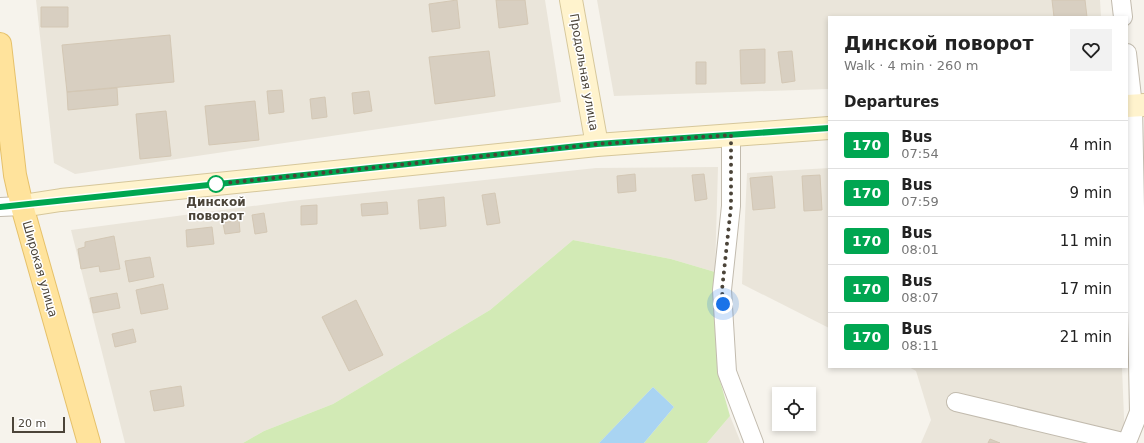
<!DOCTYPE html>
<meta charset="utf-8">
<style>
:root{--surface:#fff;--page:#f2f2f2;--text:#222;--muted:#767676;--line:#e0e0e0}
body{margin:0;font-family:"DejaVu Sans",sans-serif;background:var(--page);color:var(--text);height:100vh;display:flex;flex-direction:column;font-size:15px;white-space:nowrap}
*{box-sizing:border-box;margin:0}
p{font-size:13px;color:var(--muted)}
.icon{flex:none;width:22px;height:22px;fill:none;stroke:currentColor;stroke-width:2;stroke-linecap:round;stroke-linejoin:round}
.map{position:relative;flex:1;overflow:hidden}
.side{position:absolute;left:828px;top:16px;width:300px;height:352px;display:flex;flex-direction:column;background:var(--surface);border-radius:0px;box-shadow:0 2px 6px #0003}
.side>*{flex:none}
.badge{padding:0 8px;border-radius:3px;font-size:14px;line-height:26px}
.fabs{position:absolute;left:772px;top:387px;display:grid;gap:8px}
.fabs a{display:grid;place-items:center;width:44px;height:44px;border-radius:0px;background:var(--surface);box-shadow:0 2px 6px #0003;font-size:20px}
.scale{position:absolute;left:12px;bottom:10px;width:53px;box-sizing:border-box;padding-left:4px;border:2px solid #4b4439;border-top:0;font-size:11px;line-height:14px;white-space:nowrap;color:#4b4439;-webkit-text-stroke:3px #fff;paint-order:stroke}
.you{position:absolute;width:20px;height:20px;margin:-10px;border:3px solid #fff;border-radius:50%;background:#1a73e8;box-shadow:0 0 0 6px #1a73e833}
.map>.badge{position:absolute;translate:-50% -50%;box-shadow:0 0 0 2px #fff}
h2{padding:0 16px;font-size:15px;line-height:36px}
.round{display:grid;place-items:center;flex:none;width:42px;height:42px;border-radius:0px;background:var(--page)}
.summary{display:flex;align-items:center;justify-content:space-between;height:68px;padding:0 16px}
h1{font-size:19px;font-weight:700;line-height:30px}
ul{padding:0;list-style:none}
li{display:flex;align-items:center;gap:12px;height:48px;padding:0 16px;border-top:1px solid var(--line)}
li div{flex:1}
li b{display:block;font-size:15px}
li em{font-style:normal}
li .badge{min-width:44px;font-weight:700;text-align:center}
.map>svg:first-child{display:block}
</style>
<div class="map">
<svg width="1144" height="443" viewBox="0 0 1144 443">
<rect width="100%" height="100%" fill="#f6f3ec"/>
<path fill="#eae5da" d="M36,0H545L561,102L75,174L54,163Z
M597,0H1100L1101,17H829V89L614,96Z
M718,167L715,272L671,259L573,240L490,310L333,404L264,431L243,443H125L71,230L291,201L596,168Z
M829,168V328L742,284L747,173Z
M909,367H1122L1125,443H921L931,420L916,371Z
M730,416L741,443H707Z"/>
<path fill="#d2eab5" d="M573,240L671,259L715,272L719,377L730,416L707,443H644L674,407L653,387L599,443H243L264,431L333,404L490,310Z"/>
<path fill="#a9d4f2" d="M653,387L674,407L644,443H599Z"/>
<path fill="#d8cfc1" stroke="#d3c7b4" d="M457,0L460,28L432,32L429,4Z
M496,0H525L528,24L499,28Z
M1052,0H1085L1087,17H1054Z
M41,7H68V27H41Z
M170,35L174,82L67,92L62,45Z
M765,49V83L741,84L740,50Z
M489,51L495,96L435,104L429,57Z
M792,51L795,81L782,83L778,52Z
M696,62H706V84H696Z
M117,88L118,105L68,110L67,92Z
M282,90L284,112L269,114L267,91Z
M369,91L372,111L354,114L352,93Z
M325,97L327,117L312,119L310,99Z
M255,101L259,140L209,145L205,106Z
M166,111L171,156L140,159L136,114Z
M635,174L636,191L618,193L617,176Z
M704,174L707,199L695,201L692,175Z
M820,175L822,210L804,211L802,176Z
M772,176L775,208L753,210L750,178Z
M495,193L500,223L487,225L482,195Z
M444,197L446,226L420,229L418,200Z
M387,202L388,214L362,216L361,204Z
M317,205V224L301,225V206Z
M264,213L267,232L255,234L252,215Z
M239,220L240,232L225,234L223,223Z
M212,227L214,244L187,247L186,230Z
M114,236L120,269L100,272L99,266L81,269L78,249L85,247V242Z
M150,257L154,277L129,282L125,261Z
M163,284L168,309L141,314L136,290Z
M117,293L120,308L93,313L90,298Z
M356,300L383,355L349,371L322,317Z
M133,329L136,342L115,347L112,334Z
M181,386L184,406L154,411L150,391Z
M990,439L1000,443H988Z"/>
<g fill="none" stroke-linecap="round" stroke-linejoin="round">
<g stroke="#c2bbae" stroke-width="20">
<path id="street" d="M1121,0L1123,17
M731,135V206L722,290L727,372L754,443
M0,207L22,206
M956,402L1127,443
M1127,442L1139,412L1133,106L1127,53"/>
</g>
<g stroke="#d6c79b" stroke-width="24">
<path id="secondary" d="M571,0L597,145
M1127,106L1144,105
M22,206L61,200L597,145L829,128"/>
</g>
<g stroke="#e6c16a" stroke-width="24">
<path id="primary" d="M0,44L15,175L22,206L89,443"/>
</g>
<use href="#street" stroke="#fff" stroke-width="18"/>
<use href="#secondary" stroke="#fff3cd" stroke-width="22"/>
<use href="#primary" stroke="#ffe39c" stroke-width="22"/>
</g>
<g fill="none" stroke-linecap="round" stroke-linejoin="round">
<g stroke="#fff" stroke-width="9">
<path id="line" d="M0,207L597,144L829,128"/>
</g>
<use href="#line" stroke="#00a651" stroke-width="6"/>
<path stroke="#4b4439" stroke-width="4" stroke-dasharray="0 7.2" d="M216,184L597,144L731,135V206L722,290L723,304"/>
</g>
<circle fill="#fff" stroke="#00a651" stroke-width="2" cx="216" cy="184" r="8"/>
<g text-anchor="middle" dominant-baseline="central" stroke-width="3" stroke-linejoin="round" paint-order="stroke">
<g font-size="12" fill="#4b4439" stroke="#fff">
<text transform="translate(584 72) rotate(80)">Продольная улица</text>
<text transform="translate(40 269) rotate(74)">Широкая улица</text>
</g>
<g font-size="12" font-weight="bold" fill="#4b4439" stroke="#fff">
<text x="216" y="202">Динской<tspan x="216" dy="14">поворот</tspan></text>
</g>
</g>
</svg>
<div class="fabs">
<a><svg class="icon" aria-label="locate" viewBox="0 0 24 24"><circle cx="12" cy="12" r="6"/><path d="M12 2v4M12 18v4M2 12h4M18 12h4"/></svg></a>
</div>
<div class="scale">20 m</div>
<div class="you" style="left:723px;top:304px"></div>
<section class="side">
<div class="summary"><div><h1>Динской поворот</h1><p>Walk · 4 min · 260 m</p></div><a class="round"><svg class="icon" aria-label="heart" viewBox="0 0 24 24"><path d="M12 20l-8-8c-3-5 5-10 8-4 3-6 11-1 8 4z"/></svg></a></div>
<h2>Departures</h2>
<ul>
<li><span class="badge" style="background:#00a651;color:#fff">170</span><div><b>Bus</b><p>07:54</p></div><em>4 min</em></li>
<li><span class="badge" style="background:#00a651;color:#fff">170</span><div><b>Bus</b><p>07:59</p></div><em>9 min</em></li>
<li><span class="badge" style="background:#00a651;color:#fff">170</span><div><b>Bus</b><p>08:01</p></div><em>11 min</em></li>
<li><span class="badge" style="background:#00a651;color:#fff">170</span><div><b>Bus</b><p>08:07</p></div><em>17 min</em></li>
<li><span class="badge" style="background:#00a651;color:#fff">170</span><div><b>Bus</b><p>08:11</p></div><em>21 min</em></li>
</ul>
</section>
</div>
